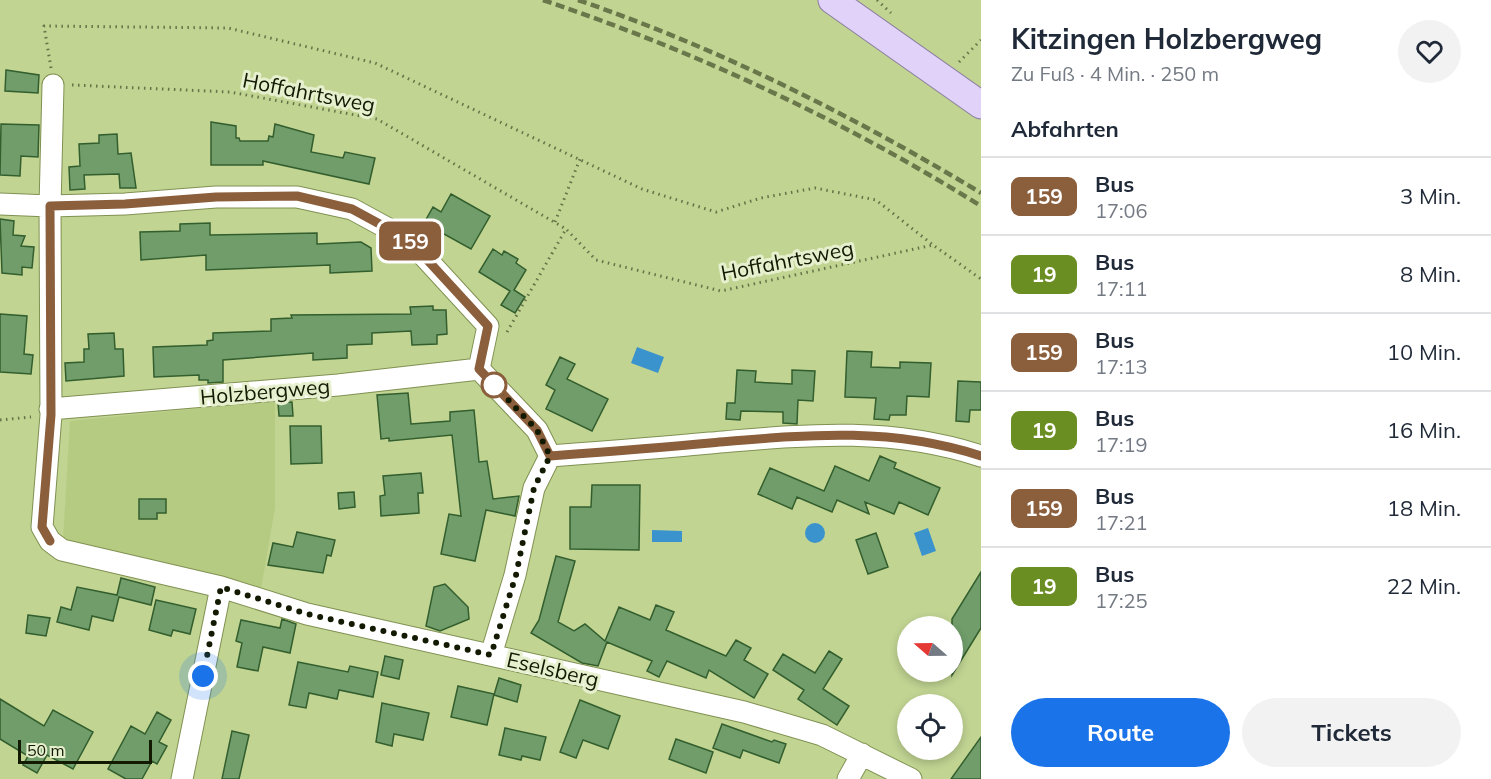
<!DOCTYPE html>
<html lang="de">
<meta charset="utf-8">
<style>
:root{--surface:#fff;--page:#f2f2f3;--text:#1f2937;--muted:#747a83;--line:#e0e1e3;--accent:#1a73e8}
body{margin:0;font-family:Mulish,sans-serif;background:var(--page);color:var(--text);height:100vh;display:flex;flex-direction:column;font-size:22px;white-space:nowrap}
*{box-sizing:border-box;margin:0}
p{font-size:20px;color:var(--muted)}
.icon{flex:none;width:33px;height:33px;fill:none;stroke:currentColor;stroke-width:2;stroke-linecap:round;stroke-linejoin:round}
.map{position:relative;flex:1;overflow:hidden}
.details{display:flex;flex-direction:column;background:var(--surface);width:510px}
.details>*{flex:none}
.badge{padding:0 12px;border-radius:9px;font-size:21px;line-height:39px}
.needle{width:39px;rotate:290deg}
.buttons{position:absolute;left:897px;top:616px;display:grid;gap:12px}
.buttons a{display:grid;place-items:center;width:66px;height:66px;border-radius:50%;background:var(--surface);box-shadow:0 3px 9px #0003;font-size:30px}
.scale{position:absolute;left:18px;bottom:15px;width:134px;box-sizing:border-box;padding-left:6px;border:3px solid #131a02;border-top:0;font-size:16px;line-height:21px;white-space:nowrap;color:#131a02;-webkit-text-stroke:4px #e6f0cf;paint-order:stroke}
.you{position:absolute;width:30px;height:30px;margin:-15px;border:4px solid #fff;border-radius:50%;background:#1a73e8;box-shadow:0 0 0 9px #1a73e833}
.map>.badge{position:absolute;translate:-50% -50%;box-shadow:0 0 0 3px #fff}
h2{padding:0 30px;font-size:22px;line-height:54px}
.round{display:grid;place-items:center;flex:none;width:63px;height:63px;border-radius:32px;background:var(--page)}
.overview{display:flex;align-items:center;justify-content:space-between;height:102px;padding:0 30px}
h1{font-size:28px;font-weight:700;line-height:45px}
.action{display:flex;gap:12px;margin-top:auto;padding:12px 30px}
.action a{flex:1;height:69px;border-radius:36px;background:var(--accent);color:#fff;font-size:24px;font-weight:700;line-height:69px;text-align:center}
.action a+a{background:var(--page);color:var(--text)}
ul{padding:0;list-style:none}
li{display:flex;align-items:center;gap:18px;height:78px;padding:0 30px;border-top:2px solid var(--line)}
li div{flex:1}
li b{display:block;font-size:22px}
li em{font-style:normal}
li .badge{min-width:66px;font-weight:700;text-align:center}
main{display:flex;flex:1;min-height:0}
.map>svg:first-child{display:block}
</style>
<main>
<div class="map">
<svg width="981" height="779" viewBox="0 0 981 779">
<rect width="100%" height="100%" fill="#c1d492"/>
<path fill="#b6cb82" d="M275,401V508L261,589L63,540L70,421Z"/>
<path fill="#3b93ce" d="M637,347L664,357L658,373L631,363Z
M805 533a10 10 0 1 1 20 0a10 10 0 1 1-20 0Z
M928,528L936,551L922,556L914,533Z
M652,530L682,531V542H652Z"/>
<path fill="#709d6a" stroke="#335e2e" stroke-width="1.5" d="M6,70L39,75L38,93L5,91Z
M211,122L236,126V138H239L240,141H268L269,136L273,137L275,124L314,135L311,152L343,158L345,152L375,158L369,184L263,161V165H211Z
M1,124L39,125L38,157L21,156L20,176L0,175Z
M117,134L118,154L131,153L136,188H120L119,174L84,175L85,189L70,190L69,167L80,166L79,144L99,143V135Z
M451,194L490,216L471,249L424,223L433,207L441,212Z
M0,219L14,221L13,235L25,236L21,246L34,247L32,268L22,267V275L2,273Z
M210,223V235L317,233V244L361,242L371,248L372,271L330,273V265L206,270V255L141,260L140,232L180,231V224Z
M493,249L502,255L504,251L518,259L516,263L526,270L514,290L525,297L515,313L501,305L510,291L479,272Z
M433,306V310H446L447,334L437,335V344L412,345L411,331L372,333V344L347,345V358L313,360V353L223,360V382L208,383V380H199V375L154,377L153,347L207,345V341L213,340V333L271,331V319L292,318L291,315L411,314L410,307Z
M0,314L27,316L24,354L33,355L31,374L0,372Z
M114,333L115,349H123L124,376L66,381L65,363L84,362V349H89L88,334Z
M847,351L872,352L871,367L900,368V362L931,363L929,397L907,396L906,415H890L889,420L874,419L876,398L845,397Z
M560,357L575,364L567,379L608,399L592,431L546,409L555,390L546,385Z
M737,370L756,371L755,382L792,384V370L815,371L813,401L798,400L797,424L783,423V412L741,411L740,420L726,419L727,403H735Z
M958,381L981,382V410H970L969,422L956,421Z
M408,393L411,424L450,421V412L474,410L479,462L487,461L493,499L519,496L515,516L486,510L475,561L441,554L449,514L461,516L452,435L389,441V438L381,439L377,395Z
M292,402L293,416H279L278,403Z
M290,426H321L322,463L291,464Z
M880,456L896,463L894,468L940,488L928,515L899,502L894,514L865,502L869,514L837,500L832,512L797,497L792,509L758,494L770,468L824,491L835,466L869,481Z
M421,473L423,493H418L419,513L381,516L380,496L385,495L383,476Z
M592,485H640L639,550L570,549V507H591Z
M354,492L355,507L339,509L338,493Z
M139,499H166V513H157V519H139Z
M297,532L335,540L331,556L327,555L323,573L268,565L273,543L293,547Z
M876,533L888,567L868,574L856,540Z
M556,556L575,561L558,622L574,631L585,624L605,641L619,607L650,620L656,605L674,612L666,630L726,656L736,640L751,648L744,660L768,674L754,698L709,670L706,678L667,661L659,677L647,671L652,661L607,642L598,666L582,663L531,633L539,620Z
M981,572V628L952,675V619Z
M121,578L155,587L151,605L119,597L113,621L92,616L89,630L57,622L61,607L71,610L77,587L117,595Z
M445,584L468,607L469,619L440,631L426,626L434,587Z
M156,600L196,609L190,634L173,630L171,636L149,630Z
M28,615L50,618L46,636L26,633Z
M282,619L296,624L290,653L263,647L258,671L237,667L242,643L236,641L241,620L280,628Z
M829,651L842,659L823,689L849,706L837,725L798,699L804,690L773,670L783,654L815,673Z
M385,656L403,660L399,679L381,675Z
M298,662L348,672L350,666L378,672L373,697L339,690L337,699L309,693L306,708L289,705Z
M499,678L521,685L517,702L494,695Z
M458,686L494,694L487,725L451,717Z
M0,699L44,726L53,710L93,732L73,769L47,755L37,773L23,765L28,756L0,739Z
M580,700L620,716L608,749L583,740L576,758L560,752Z
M382,703L429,713L423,740L394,734L392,746L376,742Z
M157,712L171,720L159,742L167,746L157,764L152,761L142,779H126L108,769L131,726L145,734Z
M722,724L772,742L774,740L786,744L779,763L743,750L740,758L713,748Z
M505,728L546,737L540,760L522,756L521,760L499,755Z
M232,731L249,735L239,779H222Z
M981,737V779H951Z
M676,739L713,752L706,773L669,759Z"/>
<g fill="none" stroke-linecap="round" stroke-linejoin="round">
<g stroke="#809152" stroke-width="23">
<path id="minor" d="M0,204L50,206L53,85
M479,369L488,326L409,240L352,209L297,197H216L125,204L50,206L51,415L42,527L50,541L62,550L221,587L307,614L744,712L822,735L911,779
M479,369L537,430L550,456C603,452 656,448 710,443C805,435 888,426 981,456
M50,409L338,385L479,369
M491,655L515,575L534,488L550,456
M182,779L221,587
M848,779L862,754"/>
</g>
<g stroke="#8b7e9f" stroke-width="29">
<path id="major" d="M832,0L981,105"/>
</g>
<path stroke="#667347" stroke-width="3" stroke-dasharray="1.5 4.5" stroke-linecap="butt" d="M877,0L891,13
M959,62L981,40
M51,68L44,26L228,28L375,63L642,189L716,212L761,198L815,188L876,200L933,245
M72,85L230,92L377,119L566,229
M555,222L580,159
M507,332L566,229L596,260L721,291L933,245L981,279
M0,420L31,417"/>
<use href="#minor" stroke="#fff" stroke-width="21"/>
<use href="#major" stroke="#e0d2f8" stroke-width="27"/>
<path stroke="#6a774a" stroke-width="4.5" stroke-dasharray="9 4.5" stroke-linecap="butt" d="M543,0C697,52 843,120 981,206
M578,0C720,49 852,115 981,193"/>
</g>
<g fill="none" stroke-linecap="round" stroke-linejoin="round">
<g stroke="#fff" stroke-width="14">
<path id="line" d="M50,541L42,527L51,415L50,206L125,204L216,197L297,196L352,209L409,240L488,326L479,369L537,430L550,456C603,452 656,448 710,443C805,435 888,426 981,456"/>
</g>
<use href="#line" stroke="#8b5e3c" stroke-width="9"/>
<path stroke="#131a02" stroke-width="6" stroke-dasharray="0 10.8" d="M203,676L221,587L307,614L491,655L516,575L534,488L550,456L537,430L494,385"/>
</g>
<circle fill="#fff" stroke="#8b5e3c" stroke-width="3" cx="494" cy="385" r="12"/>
<g text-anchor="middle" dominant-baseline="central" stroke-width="6" stroke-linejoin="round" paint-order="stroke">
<g font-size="21" fill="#131a02" stroke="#e6f0cf">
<text transform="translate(309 92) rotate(11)">Hoffahrtsweg</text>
<text transform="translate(787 260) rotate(-11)">Hoffahrtsweg</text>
<text transform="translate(265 391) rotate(-5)">Holzbergweg</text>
<text transform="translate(553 669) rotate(13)">Eselsberg</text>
</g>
</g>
</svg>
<div class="buttons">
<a><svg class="needle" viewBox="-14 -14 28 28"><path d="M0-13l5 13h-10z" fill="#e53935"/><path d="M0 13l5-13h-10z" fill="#747a83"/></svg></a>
<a><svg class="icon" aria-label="locate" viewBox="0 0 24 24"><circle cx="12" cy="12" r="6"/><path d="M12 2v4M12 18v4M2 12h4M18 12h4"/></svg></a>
</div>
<div class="scale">50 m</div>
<div class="you" style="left:203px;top:676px"></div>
<b class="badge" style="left:410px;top:241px;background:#8b5e3c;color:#fff">159</b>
</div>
<section class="details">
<div class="overview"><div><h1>Kitzingen Holzbergweg</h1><p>Zu Fuß · 4 Min. · 250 m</p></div><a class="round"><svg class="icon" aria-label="heart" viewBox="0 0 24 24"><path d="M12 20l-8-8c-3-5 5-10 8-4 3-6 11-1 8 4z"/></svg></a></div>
<h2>Abfahrten</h2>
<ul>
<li><span class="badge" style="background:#8b5e3c;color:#fff">159</span><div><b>Bus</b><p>17:06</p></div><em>3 Min.</em></li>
<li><span class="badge" style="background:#6b8e23;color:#fff">19</span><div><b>Bus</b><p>17:11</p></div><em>8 Min.</em></li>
<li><span class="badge" style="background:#8b5e3c;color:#fff">159</span><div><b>Bus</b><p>17:13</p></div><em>10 Min.</em></li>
<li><span class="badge" style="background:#6b8e23;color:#fff">19</span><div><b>Bus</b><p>17:19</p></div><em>16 Min.</em></li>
<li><span class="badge" style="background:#8b5e3c;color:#fff">159</span><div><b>Bus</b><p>17:21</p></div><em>18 Min.</em></li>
<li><span class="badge" style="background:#6b8e23;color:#fff">19</span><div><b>Bus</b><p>17:25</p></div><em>22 Min.</em></li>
</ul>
<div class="action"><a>Route</a><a>Tickets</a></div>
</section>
</main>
